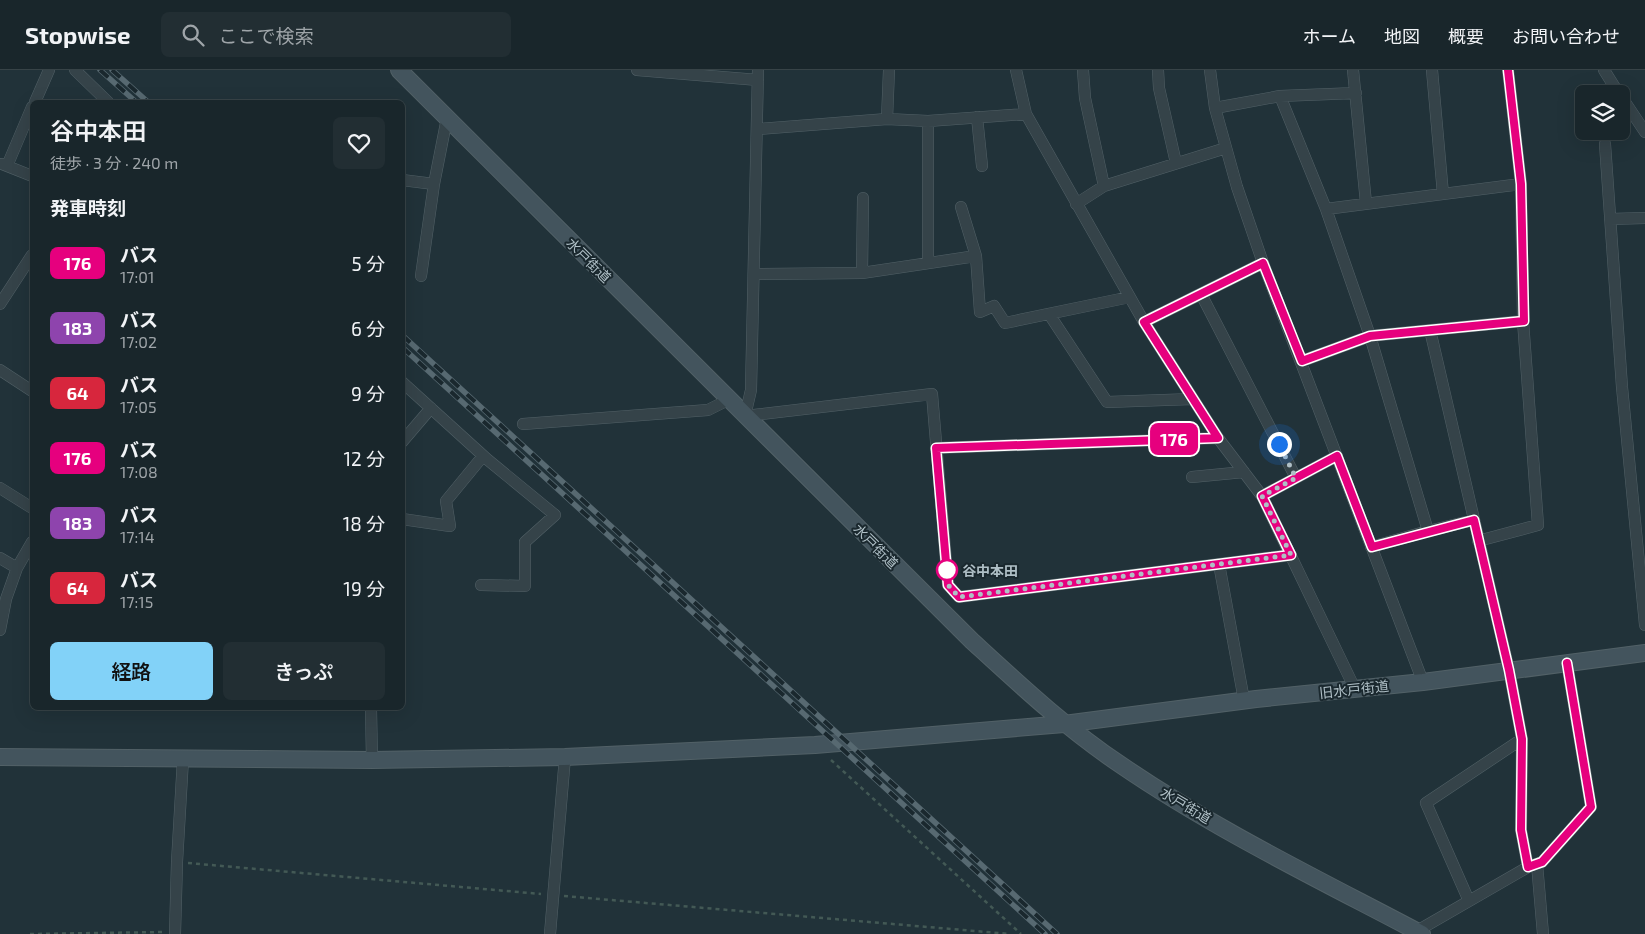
<!DOCTYPE html>
<html lang="ja">
<meta charset="utf-8">
<style>
:root{--surface:#19262b;--page:#222e33;--text:#f1f3f6;--muted:#9fa5a9;--line:#374347;--accent:#82d2f8}
body{margin:0;font-family:"Exo 2","Noto Sans JP",sans-serif;background:var(--page);color:var(--text);height:100vh;display:flex;flex-direction:column;font-size:19px;white-space:nowrap}
*{box-sizing:border-box;margin:0}
p{font-size:16px;color:var(--muted)}
.icon{flex:none;width:28px;height:28px;fill:none;stroke:currentColor;stroke-width:2;stroke-linecap:round;stroke-linejoin:round}
.map{position:relative;flex:1;overflow:hidden}
.drawer{position:absolute;left:30px;top:30px;width:375px;height:610px;display:flex;flex-direction:column;background:var(--surface);border-radius:8px;box-shadow:0 5px 20px #0002,0 0 0 1px var(--line)}
.drawer>*{flex:none}
.badge{padding:0 10px;border-radius:8px;font-size:18px;line-height:32px}
.controls{position:absolute;left:1575px;top:15px;display:grid;gap:10px}
.controls a{display:grid;place-items:center;width:55px;height:55px;border-radius:8px;background:var(--surface);box-shadow:0 5px 20px #0002,0 0 0 1px var(--line);font-size:25px}
.you{position:absolute;width:25px;height:25px;margin:-12px;border:4px solid #fff;border-radius:50%;background:#1a73e8;box-shadow:0 0 0 8px #1a73e833}
.map>.badge{position:absolute;translate:-50% -50%;box-shadow:0 0 0 2px #fff}
h2{padding:0 20px;font-size:19px;line-height:45px}
.round{display:grid;place-items:center;flex:none;width:52px;height:52px;border-radius:8px;background:var(--page)}
.overview{display:flex;align-items:center;justify-content:space-between;height:85px;padding:0 20px}
h1{font-size:24px;font-weight:600;line-height:38px}
.button{display:flex;gap:10px;margin-top:auto;padding:10px 20px}
.button a{flex:1;height:58px;border-radius:8px;background:var(--accent);color:#111;font-size:20px;font-weight:600;line-height:58px;text-align:center}
.button a+a{background:var(--page);color:var(--text)}
ul{padding:0;list-style:none}
li{display:flex;align-items:center;gap:15px;height:65px;padding:0 20px}
li div{flex:1}
li b{display:block;font-size:19px}
li em{font-style:normal}
li .badge{min-width:55px;font-weight:700;text-align:center}
header{display:flex;align-items:center;gap:30px;box-sizing:border-box;height:70px;padding:0 25px;background:var(--surface);border-bottom:1px solid var(--line)}
header strong{font-size:24px}
nav{display:flex;gap:28px;margin-inline-start:auto;font-size:18px}
.search{width:350px;height:45px;background:var(--page);display:flex;align-items:center;gap:12px;box-sizing:border-box;padding:0 18px;border-radius:8px;color:var(--muted);font-size:19px}
.map>svg:first-child{display:block}
</style>
<header>
<strong>Stopwise</strong>
<div class="search"><svg class="icon" aria-label="search" viewBox="0 0 24 24"><circle cx="10" cy="10" r="6"/><path d="M15 15l6 6"/></svg>ここで検索</div>
<nav><a>ホーム</a><a>地図</a><a>概要</a><a>お問い合わせ</a></nav>
</header>
<div class="map">
<svg width="1645" height="864" viewBox="0 0 1645 864">
<rect width="100%" height="100%" fill="#213239"/>
<g fill="none" stroke-linecap="round" stroke-linejoin="round">
<g stroke="#526167" stroke-width="12">
<path id="street" d="M75,0L108,32
M637,0L758,10
M758,0L751,320L745,346L932,324L948,515L959,527L1291,485
M1016,0L1026,44L1144,252L1218,368L1262,426L1355,619
M1083,0L1085,28L1104,116
M1158,0L1159,18L1176,93
M1210,0L1215,38L1237,117L1263,193L1423,612
M1353,0L1366,133
M1432,0L1443,124
M1604,0L1619,24
M1280,26L1356,23
M1621,26L1645,62
M35,32L49,0
M1215,38L1280,26L1326,139L1521,114
M977,47L982,96
M887,49L889,0
M928,51V193
M758,59L887,49L928,51L1026,44
M1605,74L1622,317L1645,555
M2,94L32,106
M7,96L32,37
M402,110L434,114
M1076,134L1104,116L1226,78
M961,137L976,186L980,242L994,236L1005,253L1130,227
M1326,139L1370,266L1428,461L1371,477
M1610,149L1645,148
M862,203L863,128
M754,204L862,203L976,186
M421,206L434,114L447,48
M1201,224L1296,408
M0,234L32,185
M1049,244L1107,332L1193,329
M1144,252L1263,193
M1430,260L1509,600L1522,669L1521,760L1528,797
M1302,291L1370,266L1523,251
M0,300L32,321
M402,312L488,390L555,445L525,472V516L481,515
M523,354L708,340L728,330
M402,372L431,338
M936,378L1218,368
M1192,407L1244,402
M0,418L32,438
M1262,426L1337,386
M402,449L450,456L446,431L483,386
M1428,461L1474,450
M1478,471L1538,455L1523,251L1521,114L1508,0
M0,488L17,498
M1219,494L1244,630
M0,560L6,529L17,498L32,472
M371,638L372,690
M1537,794L1543,864
M1469,831L1426,733L1522,669
M1417,861L1528,797L1542,792L1591,737L1567,593
M175,864L177,792L183,689
M550,864L565,687"/>
</g>
<g stroke="#526167" stroke-width="18">
<path id="secondary" d="M399,0L972,571C1020,615 1067,659 1121,695C1216,760 1320,810 1422,864
M0,687L372,690L565,687L815,675L1064,654L1256,629L1423,612L1645,583"/>
</g>
<path stroke="#435955" stroke-width="2.5" stroke-dasharray="4 4" stroke-linecap="butt" d="M831,690L1021,864
M188,793L541,824
M564,826L1010,864
M30,864L163,862"/>
<use href="#street" stroke="#354349" stroke-width="11"/>
<use href="#secondary" stroke="#43545d" stroke-width="16"/>
<g stroke="#576971" stroke-width="5.5">
<path id="rail" d="M100,0L136,32
M112,0L148,32
M402,265L1057,864
M402,277L1045,864"/>
</g>
<use href="#rail" stroke="#1a282e" stroke-width="4" stroke-dasharray="11" stroke-linecap="butt"/>
</g>
<g fill="none" stroke-linecap="round" stroke-linejoin="round">
<g stroke="#fff" stroke-width="11">
<path id="line" d="M1508,0L1521,114L1524,251L1370,266L1302,291L1263,193L1144,252L1218,368L936,378L948,515L959,527L1291,485L1262,426L1337,386L1372,477L1474,450L1509,600L1522,669L1521,760L1528,797L1542,792L1591,737L1567,593"/>
</g>
<use href="#line" stroke="#e6007e" stroke-width="8"/>
<path stroke="#afbfc6" stroke-width="5" stroke-dasharray="0 9" d="M947,500L946,495L948,515L959,527L1291,485L1262,426L1296,408L1279,374"/>
</g>
<circle fill="#fff" stroke="#e6007e" stroke-width="2.5" cx="947" cy="500" r="10"/>
<g text-anchor="middle" dominant-baseline="central" stroke-width="4" stroke-linejoin="round" paint-order="stroke">
<g font-size="14" fill="#afbfc6" stroke="#1a282e">
<text transform="translate(589 190) rotate(45)">水戸街道</text>
<text transform="translate(876 476) rotate(45)">水戸街道</text>
<text transform="translate(1354 619) rotate(-6)">旧水戸街道</text>
<text transform="translate(1186 735) rotate(31)">水戸街道</text>
</g>
<g font-size="14" font-weight="bold" fill="#afbfc6" stroke="#1a282e" text-anchor="start">
<text x="962" y="500">谷中本田</text>
</g>
</g>
</svg>
<div class="controls">
<a><svg class="icon" aria-label="layers" viewBox="0 0 24 24"><path d="M12 4l9 5-9 5-9-5zM3 14l9 5 9-5"/></svg></a>
</div>
<div class="you" style="left:1279px;top:374px"></div>
<b class="badge" style="left:1174px;top:369px;background:#e6007e;color:#fff">176</b>
<section class="drawer">
<div class="overview"><div><h1>谷中本田</h1><p>徒歩 · 3 分 · 240 m</p></div><a class="round"><svg class="icon" aria-label="heart" viewBox="0 0 24 24"><path d="M12 20l-8-8c-3-5 5-10 8-4 3-6 11-1 8 4z"/></svg></a></div>
<h2>発車時刻</h2>
<ul>
<li><span class="badge" style="background:#e6007e;color:#fff">176</span><div><b>バス</b><p>17:01</p></div><em>5 分</em></li>
<li><span class="badge" style="background:#8e44ad;color:#fff">183</span><div><b>バス</b><p>17:02</p></div><em>6 分</em></li>
<li><span class="badge" style="background:#d7263d;color:#fff">64</span><div><b>バス</b><p>17:05</p></div><em>9 分</em></li>
<li><span class="badge" style="background:#e6007e;color:#fff">176</span><div><b>バス</b><p>17:08</p></div><em>12 分</em></li>
<li><span class="badge" style="background:#8e44ad;color:#fff">183</span><div><b>バス</b><p>17:14</p></div><em>18 分</em></li>
<li><span class="badge" style="background:#d7263d;color:#fff">64</span><div><b>バス</b><p>17:15</p></div><em>19 分</em></li>
</ul>
<div class="button"><a>経路</a><a>きっぷ</a></div>
</section>
</div>
